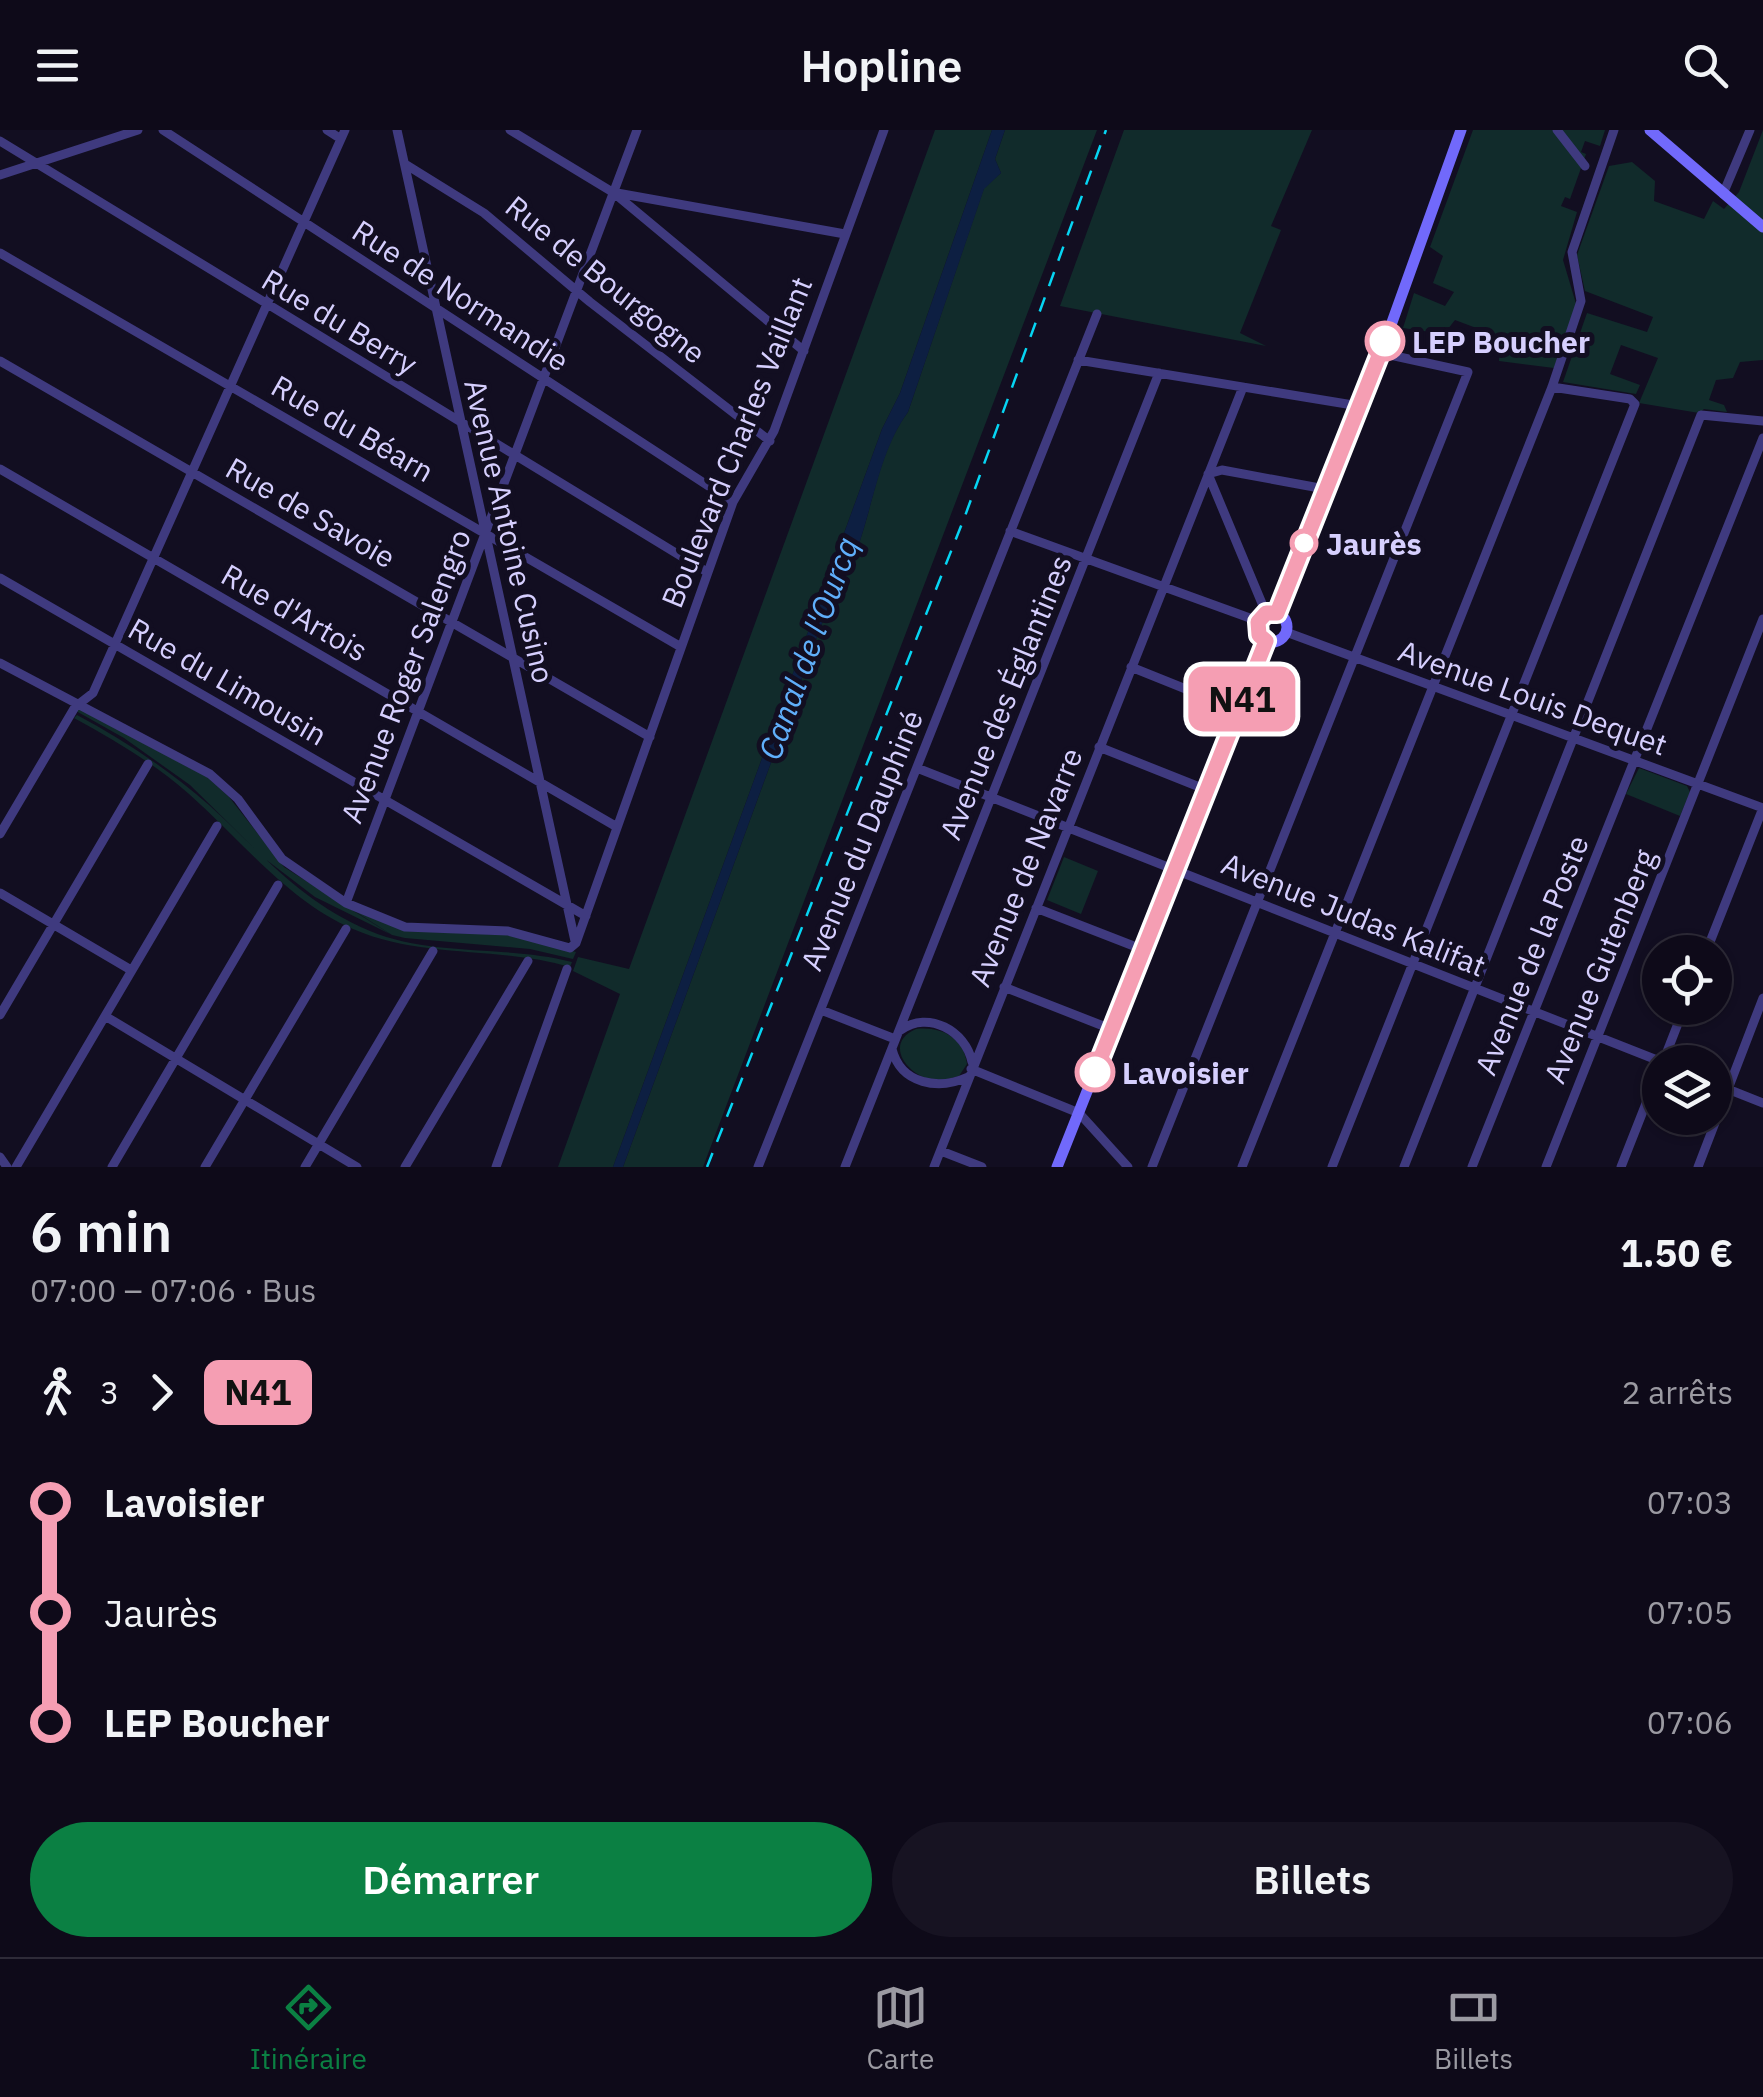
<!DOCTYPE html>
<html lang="fr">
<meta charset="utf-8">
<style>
:root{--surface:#0e0a19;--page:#171322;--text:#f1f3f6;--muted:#9b9aa2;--line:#2e2b38;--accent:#0b8043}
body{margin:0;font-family:"IBM Plex Sans",sans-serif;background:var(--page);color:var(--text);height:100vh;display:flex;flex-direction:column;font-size:38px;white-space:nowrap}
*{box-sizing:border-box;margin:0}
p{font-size:32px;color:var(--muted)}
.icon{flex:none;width:55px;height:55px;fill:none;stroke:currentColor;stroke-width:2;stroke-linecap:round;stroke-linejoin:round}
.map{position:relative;height:1037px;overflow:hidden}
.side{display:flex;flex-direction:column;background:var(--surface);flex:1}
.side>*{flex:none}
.badge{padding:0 20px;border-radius:15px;font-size:35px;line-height:65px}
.fabs{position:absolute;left:1642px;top:805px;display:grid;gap:20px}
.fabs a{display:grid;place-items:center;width:90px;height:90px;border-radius:50%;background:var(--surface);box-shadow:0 2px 8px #0004,0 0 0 2px var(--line);font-size:50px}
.map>.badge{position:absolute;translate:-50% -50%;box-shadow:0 0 0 5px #fff}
.legs{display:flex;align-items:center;gap:15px;height:110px;padding:0 30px;font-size:32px}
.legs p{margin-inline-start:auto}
.summary{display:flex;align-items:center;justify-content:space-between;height:170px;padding:0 30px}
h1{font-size:55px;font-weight:600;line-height:75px}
.button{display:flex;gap:20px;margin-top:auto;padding:20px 30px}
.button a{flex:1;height:115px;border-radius:60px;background:var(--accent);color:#fff;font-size:40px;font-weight:600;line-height:115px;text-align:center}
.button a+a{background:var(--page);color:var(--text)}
ul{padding:0 30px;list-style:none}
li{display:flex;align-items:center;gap:35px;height:110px;font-size:38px}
li i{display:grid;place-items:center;width:15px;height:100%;margin:0 12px;background:currentColor}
li i::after{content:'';width:25px;height:25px;margin:-12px;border:8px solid;border-radius:50%;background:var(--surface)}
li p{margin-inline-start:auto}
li:first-child i{background:linear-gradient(#0000 50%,currentColor 0)}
li:last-child i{background:linear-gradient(currentColor 50%,#0000 0)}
header{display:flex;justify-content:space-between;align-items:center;height:130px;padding:0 30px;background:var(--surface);font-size:45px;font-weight:600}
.tab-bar{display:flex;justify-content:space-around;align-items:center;height:140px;border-top:2px solid var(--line);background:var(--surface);font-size:28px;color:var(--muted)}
.tab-bar a{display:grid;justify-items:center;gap:5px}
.tab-bar .current{color:var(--accent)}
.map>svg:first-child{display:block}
</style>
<header><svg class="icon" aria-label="menu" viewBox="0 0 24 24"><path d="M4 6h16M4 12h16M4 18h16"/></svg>Hopline<svg class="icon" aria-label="search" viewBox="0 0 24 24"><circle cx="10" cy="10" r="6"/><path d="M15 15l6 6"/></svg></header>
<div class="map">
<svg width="1763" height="1037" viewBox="0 0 1763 1037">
<rect width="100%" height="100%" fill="#120e21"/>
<path fill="#112b2b" d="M935,0H992L900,263L882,299L613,1037H558L620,864L573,841L578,827L629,839Z
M1005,0H1097L703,1037H623L832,466C873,415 868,335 908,282L984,58L1001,43L995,29Z
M1124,0H1312L1271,96L1281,100L1240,203L1266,216L1060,176Z
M1473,0H1605L1600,16L1585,11L1581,22L1586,24L1570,69L1565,67L1561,76L1577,82L1563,130L1577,177L1554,238L1499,231L1500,207L1455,190L1444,204L1403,198L1414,163L1445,176L1454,162L1433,153L1443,126L1430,117Z
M1763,0V230L1740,232L1733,248L1716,250L1709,270L1724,275L1727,282L1704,279L1699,283L1639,273L1658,228L1621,215L1610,244L1640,255L1636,264L1563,252L1587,183L1647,202L1653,187L1585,161L1577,125L1609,36L1632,32L1655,51L1654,71L1704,89L1713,71L1724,79L1739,62Z
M80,579L207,647L229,667L284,737L390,804L315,767L264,728L190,655L124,608L76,581Z
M77,585C124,610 169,640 209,675C263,724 299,771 370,801C432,827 507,815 572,832L570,837C499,816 422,829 353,799C288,771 241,710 189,664C154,633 114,610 74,588Z
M1639,638L1687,656L1690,662L1680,686L1626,664Z
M1064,727L1098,741L1081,784L1047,770Z
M353,780L407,801L510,805L576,822L573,829L530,819L405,808L392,805Z
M916,899C940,896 964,907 967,934L959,946C951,948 942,951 934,950C907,946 883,913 916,899Z"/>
<path fill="#0d1f42" d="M992,0H1005L995,29L1001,43L984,59L908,282C869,335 871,420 832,466L623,1037H613L882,299L900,263Z"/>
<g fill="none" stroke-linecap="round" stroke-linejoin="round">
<path stroke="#3f3a7f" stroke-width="9" d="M163,0L733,372
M327,0L341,9
M397,0L575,811
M510,0L614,63L804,221
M1557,0L1585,36
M0,11L707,442
M405,34L484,83L590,172L770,311
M0,45L138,0
M617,63L845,104
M1723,64L1750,0
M0,123L681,517
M1078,230L1359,276
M0,231L650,607
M0,339L617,697
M1010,401L1258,491
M0,448L586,786
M1266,483L1208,344L1222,340L1325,359
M1286,502L1763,678
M0,533L210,644L238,669L282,729L346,773L405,797L508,801L570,818L576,813
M1131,537L1238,580
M1099,617L1207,660
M917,638L1662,932
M0,704L75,577L93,563L345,0
M0,763L131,840
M346,773L637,0
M1036,778L1144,820
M576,813L733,372L774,301L884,0
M1706,822L1763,678
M1004,857L1111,899
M821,880L895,909
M0,885L148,634
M105,886L357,1037
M901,900C928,880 966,901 972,932
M892,919C901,955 939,960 968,947
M1663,932L1684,878
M971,939L1079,983L1128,1037
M1715,954L1763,973
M941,1021L982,1037
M0,1027L7,1037
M16,1037L217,696
M112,1037L278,755
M205,1037L346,799
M305,1037L433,821
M405,1037L528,831
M496,1037L567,839
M758,1037L1097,184
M845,1037L1159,243
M934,1037L1243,257
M1152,1037L1468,242L1381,223
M1242,1037L1552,257L1581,171L1572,122L1614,0
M1332,1037L1635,274L1630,269L1552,257
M1404,1037L1701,285L1763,291
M1472,1037L1763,308
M1546,1037L1763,489
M1621,1037L1660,938
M1698,1037L1763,868"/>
<path stroke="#7169fb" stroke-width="11" d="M1650,0L1763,97
M1257 497a15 15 0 1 1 30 0a15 15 0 1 1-30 0Z
M1277,483L1381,223L1461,0
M1057,1037L1266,511"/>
<path stroke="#06d5f3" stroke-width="2.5" stroke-dasharray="15 12" stroke-linecap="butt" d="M707,1037L965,386L1106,0"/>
</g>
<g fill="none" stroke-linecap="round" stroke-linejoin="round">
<g stroke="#fff" stroke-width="22">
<path id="line-1" d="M1095,942L1266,511L1259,505L1258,492L1266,483H1277L1385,211"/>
</g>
<use href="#line-1" stroke="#f59eb3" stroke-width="15"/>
</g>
<g fill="#fff" stroke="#f59eb3" stroke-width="5">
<circle cx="1385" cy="211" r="18"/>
<circle cx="1304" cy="413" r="12"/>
<circle cx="1095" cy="942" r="18"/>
</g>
<g text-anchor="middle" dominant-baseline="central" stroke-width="10" stroke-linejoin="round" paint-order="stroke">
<g font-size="30" fill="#d6cffe" stroke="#120e21">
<text transform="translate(606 149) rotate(39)">Rue de Bourgogne</text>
<text transform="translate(461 165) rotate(33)">Rue de Normandie</text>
<text transform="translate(340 191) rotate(31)">Rue du Berry</text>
<text transform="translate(353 298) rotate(30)">Rue du Béarn</text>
<text transform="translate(736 312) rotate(-68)">Boulevard Charles Vaillant</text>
<text transform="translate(311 382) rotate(30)">Rue de Savoie</text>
<text transform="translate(510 401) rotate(77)">Avenue Antoine Cusino</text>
<text transform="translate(295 482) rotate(30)">Rue d'Artois</text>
<text transform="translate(405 546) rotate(-69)">Avenue Roger Salengro</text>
<text transform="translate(228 551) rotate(30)">Rue du Limousin</text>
<text transform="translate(1005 567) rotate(-68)">Avenue des Églantines</text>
<text transform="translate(1533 567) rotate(20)">Avenue Louis Dequet</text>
<text transform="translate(861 710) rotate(-68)">Avenue du Dauphiné</text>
<text transform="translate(1025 737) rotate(-68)">Avenue de Navarre</text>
<text transform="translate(1354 784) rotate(22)">Avenue Judas Kalifat</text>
<text transform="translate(1531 825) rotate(-68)">Avenue de la Poste</text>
<text transform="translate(1599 836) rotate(-68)">Avenue Gutenberg</text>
</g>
<g font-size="30" font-weight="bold" fill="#d6cffe" stroke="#120e21" text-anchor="start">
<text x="1412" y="211">LEP Boucher</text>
<text x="1326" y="413">Jaurès</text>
<text x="1122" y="942">Lavoisier</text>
</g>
<g font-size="32" font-style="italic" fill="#60affb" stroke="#120e21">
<text transform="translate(808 518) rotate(-70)">Canal de l'Ourcq</text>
</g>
</g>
</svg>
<div class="fabs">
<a><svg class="icon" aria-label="locate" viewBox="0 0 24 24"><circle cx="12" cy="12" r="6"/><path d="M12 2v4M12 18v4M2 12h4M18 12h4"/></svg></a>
<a><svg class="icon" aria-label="layers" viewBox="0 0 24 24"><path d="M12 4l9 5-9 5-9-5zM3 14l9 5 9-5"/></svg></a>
</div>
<b class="badge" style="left:1242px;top:569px;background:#f59eb3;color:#111">N41</b>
</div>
<section class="side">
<div class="summary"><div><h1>6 min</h1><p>07:00 – 07:06 · Bus</p></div><b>1.50 €</b></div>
<div class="legs"><svg class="icon" aria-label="walk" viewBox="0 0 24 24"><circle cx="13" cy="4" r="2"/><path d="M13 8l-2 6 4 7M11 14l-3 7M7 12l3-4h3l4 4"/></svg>3<svg class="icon" aria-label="forward" viewBox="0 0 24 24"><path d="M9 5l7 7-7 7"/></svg><b class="badge" style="background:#f59eb3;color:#111">N41</b><p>2 arrêts</p></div>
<ul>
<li><i style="color:#f59eb3"></i><b>Lavoisier</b><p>07:03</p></li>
<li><i style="color:#f59eb3"></i><span>Jaurès</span><p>07:05</p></li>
<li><i style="color:#f59eb3"></i><b>LEP Boucher</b><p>07:06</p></li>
</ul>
<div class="button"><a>Démarrer</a><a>Billets</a></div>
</section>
<nav class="tab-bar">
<a class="current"><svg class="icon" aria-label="directions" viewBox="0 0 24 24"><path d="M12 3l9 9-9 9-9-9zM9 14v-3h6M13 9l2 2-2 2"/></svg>Itinéraire</a>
<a><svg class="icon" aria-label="map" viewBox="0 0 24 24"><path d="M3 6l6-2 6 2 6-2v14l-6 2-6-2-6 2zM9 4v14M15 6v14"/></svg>Carte</a>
<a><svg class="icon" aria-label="tickets" viewBox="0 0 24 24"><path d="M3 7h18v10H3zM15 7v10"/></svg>Billets</a>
</nav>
